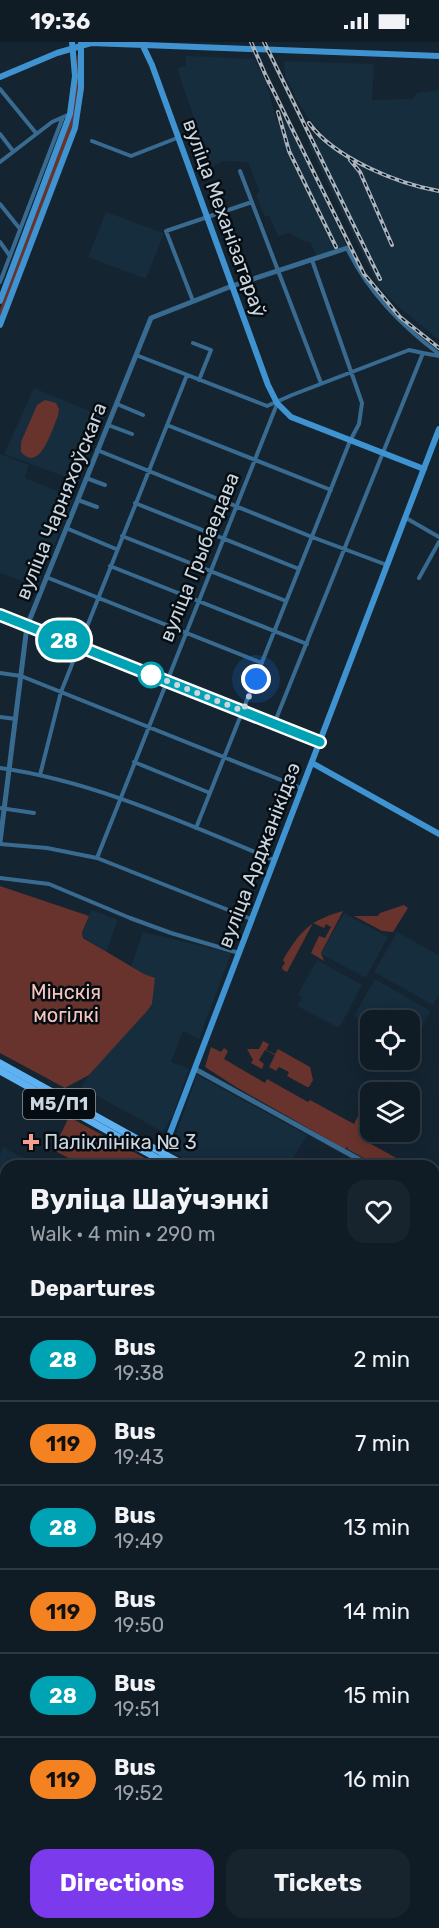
<!DOCTYPE html>
<meta charset="utf-8">
<style>
:root{--surface:#0f1b25;--page:#18242d;--text:#f1f3f6;--muted:#9ba1a7;--line:#2f3942;--accent:#7c3aed}
body{margin:0;font-family:Rubik,sans-serif;background:var(--page);color:var(--text);height:100vh;display:flex;flex-direction:column;font-size:22px;white-space:nowrap}
*{box-sizing:border-box;margin:0}
p{font-size:20px;color:var(--muted)}
.icon{flex:none;width:33px;height:33px;fill:none;stroke:currentColor;stroke-width:2;stroke-linecap:round;stroke-linejoin:round}
.map{position:relative;flex:1;overflow:hidden}
.details{position:absolute;left:0px;top:1118px;width:440px;height:770px;display:flex;flex-direction:column;background:var(--surface);border-radius:18px 18px 0 0;box-shadow:0 3px 15px #0003,0 0 0 2px var(--line)}
.details>*{flex:none}
.badge{padding:0 12px;border-radius:20px;font-size:21px;line-height:39px}
.buttons{position:absolute;left:360px;top:968px;display:grid;gap:12px}
.buttons a{display:grid;place-items:center;width:60px;height:60px;border-radius:12px;background:var(--surface);box-shadow:0 3px 15px #0003,0 0 0 2px var(--line);font-size:30px}
.you{position:absolute;width:30px;height:30px;margin:-15px;border:4px solid #fff;border-radius:50%;background:#1a73e8;box-shadow:0 0 0 9px #1a73e833}
.map>.badge{position:absolute;translate:-50% -50%;box-shadow:0 0 0 3px #fff}
h2{padding:0 30px;font-size:22px;line-height:54px}
.round{display:grid;place-items:center;flex:none;width:63px;height:63px;border-radius:18px;background:var(--page)}
.overview{display:flex;align-items:center;justify-content:space-between;height:102px;padding:0 30px}
h1{font-size:28px;font-weight:700;line-height:45px}
.cta{display:flex;gap:12px;margin-top:auto;padding:12px 30px}
.cta a{flex:1;height:69px;border-radius:18px;background:var(--accent);color:#fff;font-size:24px;font-weight:700;line-height:69px;text-align:center}
.cta a+a{background:var(--page);color:var(--text)}
ul{padding:0;list-style:none}
li{display:flex;align-items:center;gap:18px;height:84px;padding:0 30px;border-top:2px solid var(--line)}
li div{flex:1}
li b{display:block;font-size:22px}
li em{font-style:normal}
li .badge{min-width:66px;font-weight:700;text-align:center}
.status{display:flex;justify-content:space-between;align-items:center;height:42px;padding:0 30px;background:var(--surface);direction:ltr}
.status svg{height:16px;fill:currentColor}
.map>svg:first-child{display:block}
</style>
<div class="status"><b>19:36</b><svg viewBox="0 0 49 12"><path d="M0 12V9h3v3zM5 12V6h3v6zM10 12V3h3v9zM15 12V0h3v12zM26 1h20v11H26zM47 4h2v5h-2z"/></svg></div>
<div class="map">
<svg width="439" height="1886" viewBox="0 0 439 1886">
<rect width="100%" height="100%" fill="#142431"/>
<path fill="#162d3e" d="M186,14L254,17L266,40L277,80L287,79L346,203L341,207L317,215L310,200L304,199L289,191L278,194L269,174L265,175L256,152L260,150L248,120L223,119L210,126L201,96L180,36L178,26L186,24Z
M284,19L374,22L372,58L412,57L417,51L439,48V298L401,267L379,245L308,101L324,93L307,74L295,55L294,51L285,35Z
M106,170L164,191L146,237L88,215Z
M34,346L104,375L79,440L4,412Z
M0,412L29,423L25,436L74,456L37,544L0,531Z
M91,868L118,878L106,910L82,894Z
M344,871L388,895L366,936L321,912Z
M143,890L231,911L199,997L183,989L171,1020L189,1027L173,1073L163,1090L81,1045L89,1033L152,962L155,936L144,932L131,924Z
M397,890L439,913V952L433,963L374,930Z
M317,918L362,943L339,986L297,964L302,955L298,952Z
M375,937L431,969L410,1006V978H370V983L354,974Z
M197,1033L307,1093L289,1123H196L170,1109Z
M3,1105L38,1123L6,1124V1367L0,1363V1113Z
M434,1321L439,1324V1562L434,1559Z
M439,1600V1680L434,1677V1603Z
M434,1777L439,1780V1886H100L103,1881H166L171,1883L172,1881H434Z"/>
<path fill="#68332c" d="M77,11C84,37 76,70 69,96L0,275V267L71,77L77,37Z
M45,358L56,361L59,367L58,374C52,387 40,432 21,410V400L37,363Z
M0,844L89,874L82,891L83,896L144,932L155,936L152,962L147,969L89,1033L65,1046L0,1011Z
M404,863L408,866L393,890L382,889L354,874H378L380,871Z
M343,869L321,911L324,919L311,911L319,894L325,896L331,885L326,882L324,886L313,881L287,930L283,928L282,925L285,921L283,918C300,889 310,878 343,869Z
M263,999L269,1002L266,1008L275,1012L278,1007L310,1025L313,1038L309,1045H307L287,1034L289,1030L279,1025L276,1029L269,1025L275,1013L265,1008L259,1018L264,1022L262,1027L251,1021L253,1018L247,1007H259Z
M211,1005L221,1010L224,1006L228,1009L224,1017L265,1041L267,1037L308,1060L310,1058L354,1082L360,1070L364,1072L361,1060L367,1063L370,1057V1087L376,1090L371,1102L409,1123H377L347,1107L348,1104L345,1107L236,1045L205,1025Z
M69,1075L156,1122L82,1123L53,1108Z"/>
<g fill="none" stroke-linecap="round" stroke-linejoin="round">
<path stroke="#396b91" stroke-width="4" d="M0,47L36,91
M0,92L13,109
M92,99L131,114L177,96
M0,120L52,80L70,72
M240,129L321,341
M0,162L20,187
M0,200L10,214
M347,206C368,250 401,283 439,312
M0,240L63,75
M193,259L166,189L252,160
M193,301L211,308L199,338
M136,313L267,364L292,353L409,308L423,311
M117,362L143,373
M108,383L132,392
M167,383L331,448
M97,408L312,495L387,523
M86,436L105,443
M78,458L97,465
M135,461L299,527
M406,476L439,495
M66,486L116,507
M122,494L286,559
M110,524L307,602
M46,535L262,621
M419,536L439,500
M0,631L21,634L301,746
M0,675L16,677
M274,682L423,311L439,314
M134,720L210,751
M0,726C94,739 187,782 274,818
M40,733L61,650L187,333
M0,766L34,771
M196,786L350,399L359,382L362,361L312,218
M0,802L47,806L97,816L251,877
M97,816L277,362
M0,836L49,842L130,876L171,891L239,911
M36,1885L37,1886"/>
<path stroke="#396b91" stroke-width="5" d="M0,573L320,700
M0,800L27,584L151,276L232,244L347,206
M195,1027L371,1124
M434,1158L439,1161
M0,1874L6,1872"/>
<path stroke="#3f93d0" stroke-width="6" d="M142,2L152,23L268,343L277,361L291,375L424,427
M0,35L57,11L91,1L439,14
M0,259L70,72L75,34L72,0
M0,283L75,86L81,46V1
M312,721L439,792
M161,1115L439,387
M0,1849L6,1853
M49,1881L57,1886"/>
<path stroke="#5fb2f1" stroke-width="7" d="M0,1021L186,1124
M0,1029L171,1124
M434,1262L439,1265
M434,1269L439,1272"/>
<g stroke="#a9b4be" stroke-width="4">
<path id="rail" d="M251,0L269,41
M264,0L380,237
M266,34L364,232L400,275L439,306
M278,70L289,109L336,205
M309,81C334,116 398,142 439,149
M350,118L360,130L392,203
M0,1191L6,1193
M0,1220L6,1229
M0,1398L6,1407
M0,1473L6,1498
M434,1606L439,1603
M0,1664L6,1662
M434,1770L439,1773
M434,1865L439,1867"/>
</g>
<use href="#rail" stroke="#060d12" stroke-width="1.5" stroke-dasharray="4.5" stroke-linecap="butt"/>
</g>
<g fill="none" stroke-linecap="round" stroke-linejoin="round">
<g stroke="#fff" stroke-width="14">
<path id="line" d="M0,573L320,700"/>
</g>
<use href="#line" stroke="#00a3b4" stroke-width="9"/>
<path stroke="#ccd6df" stroke-width="6" stroke-dasharray="0 10.8" d="M151,633L144,630L243,669L256,637"/>
</g>
<circle fill="#fff" stroke="#00a3b4" stroke-width="3" cx="151" cy="633" r="12"/>
<path fill="#f59d8f" stroke="#060d12" stroke-width="2" d="M28 1091h6v6h6v6h-6v6h-6v-6h-6v-6h6z"/>
<g text-anchor="middle" dominant-baseline="central" stroke-width="5" stroke-linejoin="round" paint-order="stroke">
<rect fill="#060d12" stroke="#919aa2" stroke-width="1.5" x="23" y="1047" width="72" height="30" rx="4.5"/>
<g font-size="18" font-weight="bold" fill="#ccd6df">
<text x="59" y="1062">М5/П1</text>
</g>
<g font-size="20" fill="#ccd6df" stroke="#060d12">
<text transform="translate(225 176) rotate(70)">вуліца Механізатараў</text>
<text transform="translate(61 459) rotate(-68)">вуліца Чарняхоўскага</text>
<text transform="translate(199 515) rotate(-68)">вуліца Грыбаедава</text>
<text transform="translate(259 813) rotate(-69)">вуліца Арджанікідзэ</text>
</g>
<g font-size="20" fill="#f7c5bc" stroke="#060d12">
<text x="66" y="950">Мінскія<tspan x="66" dy="23">могілкі</tspan></text>
</g>
<g font-size="20" fill="#ccd6df" stroke="#060d12" text-anchor="start">
<text x="44" y="1100">Паліклініка № 3</text>
</g>
</g>
</svg>
<div class="buttons">
<a><svg class="icon" aria-label="locate" viewBox="0 0 24 24"><circle cx="12" cy="12" r="6"/><path d="M12 2v4M12 18v4M2 12h4M18 12h4"/></svg></a>
<a><svg class="icon" aria-label="layers" viewBox="0 0 24 24"><path d="M12 4l9 5-9 5-9-5zM3 14l9 5 9-5"/></svg></a>
</div>
<div class="you" style="left:256px;top:637px"></div>
<b class="badge" style="left:64px;top:598px;background:#00a3b4;color:#fff">28</b>
<section class="details">
<div class="overview"><div><h1>Вуліца Шаўчэнкі</h1><p>Walk · 4 min · 290 m</p></div><a class="round"><svg class="icon" aria-label="heart" viewBox="0 0 24 24"><path d="M12 20l-8-8c-3-5 5-10 8-4 3-6 11-1 8 4z"/></svg></a></div>
<h2>Departures</h2>
<ul>
<li><span class="badge" style="background:#00a3b4;color:#fff">28</span><div><b>Bus</b><p>19:38</p></div><em>2 min</em></li>
<li><span class="badge" style="background:#f58220;color:#111">119</span><div><b>Bus</b><p>19:43</p></div><em>7 min</em></li>
<li><span class="badge" style="background:#00a3b4;color:#fff">28</span><div><b>Bus</b><p>19:49</p></div><em>13 min</em></li>
<li><span class="badge" style="background:#f58220;color:#111">119</span><div><b>Bus</b><p>19:50</p></div><em>14 min</em></li>
<li><span class="badge" style="background:#00a3b4;color:#fff">28</span><div><b>Bus</b><p>19:51</p></div><em>15 min</em></li>
<li><span class="badge" style="background:#f58220;color:#111">119</span><div><b>Bus</b><p>19:52</p></div><em>16 min</em></li>
</ul>
<div class="cta"><a>Directions</a><a>Tickets</a></div>
</section>
</div>
